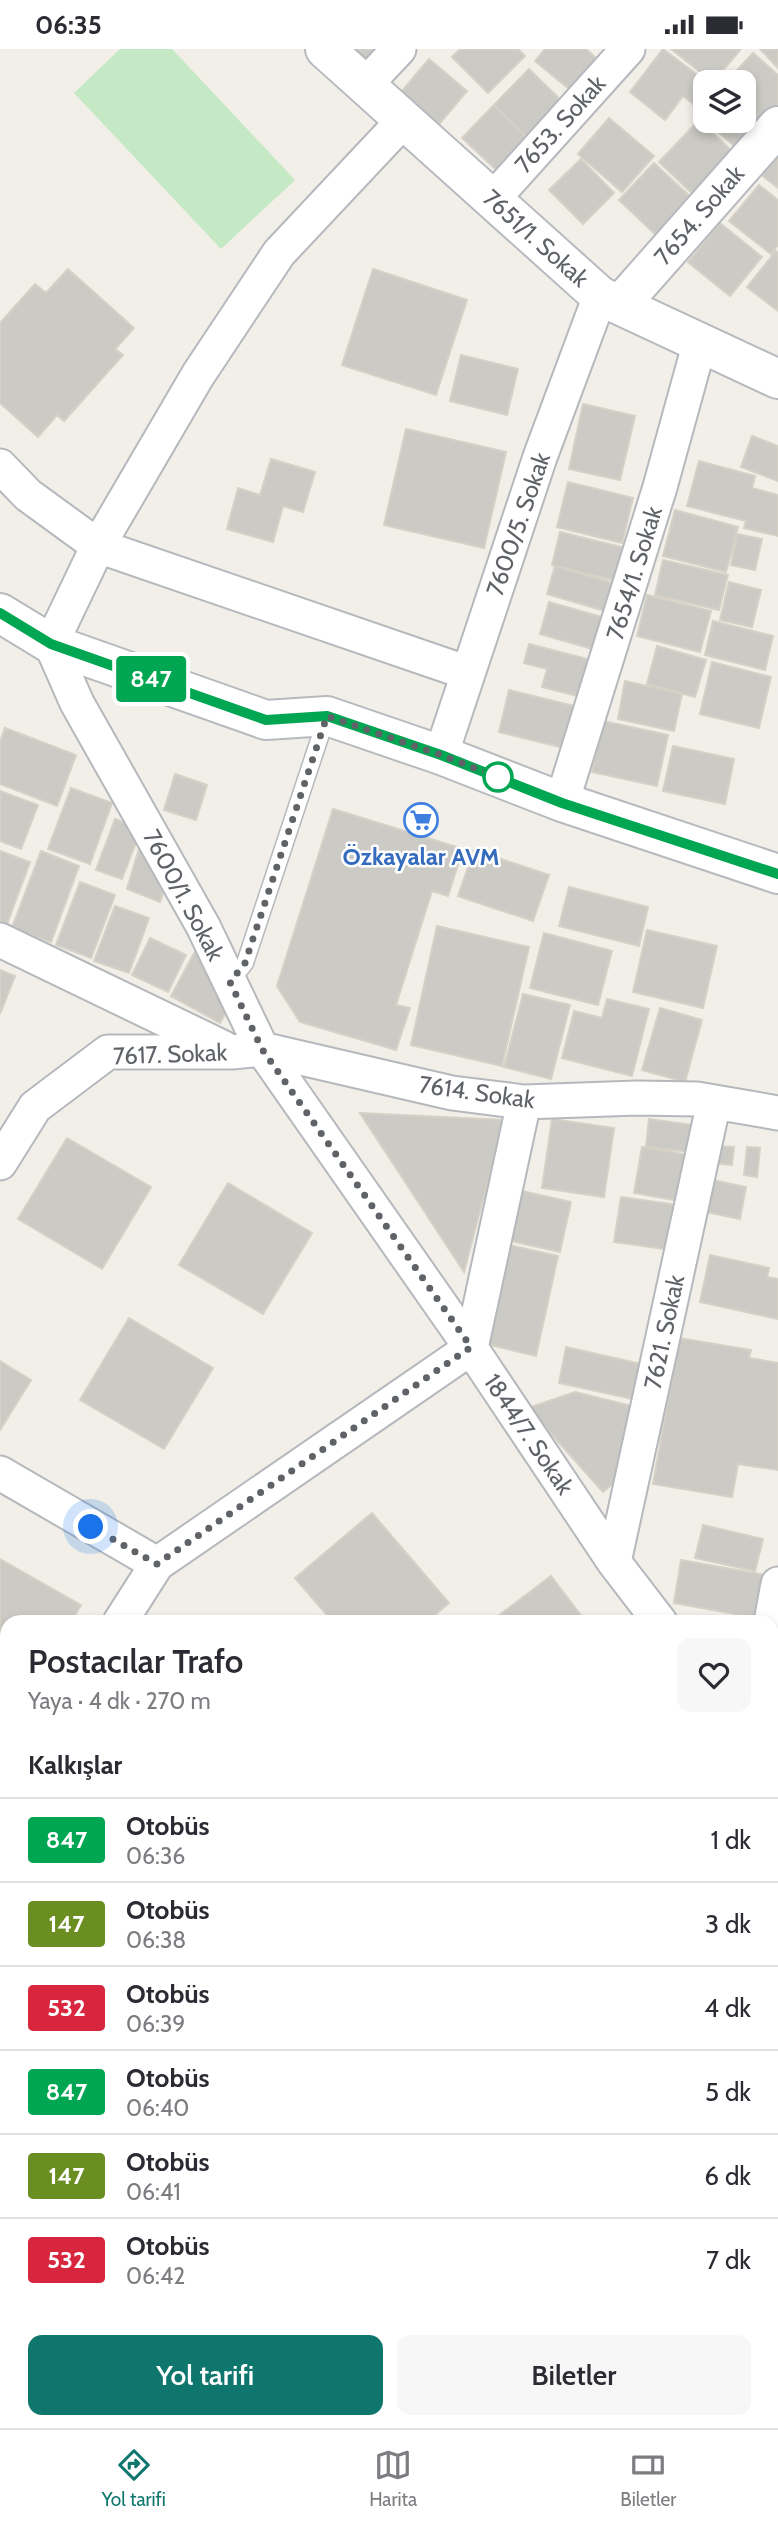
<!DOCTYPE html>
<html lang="tr">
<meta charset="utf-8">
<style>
:root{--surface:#fff;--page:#f7f7f7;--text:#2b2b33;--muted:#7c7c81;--line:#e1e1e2;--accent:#0f766e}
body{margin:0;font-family:Cabin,sans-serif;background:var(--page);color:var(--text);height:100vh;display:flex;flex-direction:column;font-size:26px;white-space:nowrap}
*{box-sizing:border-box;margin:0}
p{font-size:23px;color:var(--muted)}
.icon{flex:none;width:38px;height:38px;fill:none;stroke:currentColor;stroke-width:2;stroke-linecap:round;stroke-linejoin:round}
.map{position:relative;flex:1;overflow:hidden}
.drawer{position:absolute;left:0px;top:1566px;width:779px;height:814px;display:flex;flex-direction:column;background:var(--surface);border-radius:21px 21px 0 0;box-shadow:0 4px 10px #0003}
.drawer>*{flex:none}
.badge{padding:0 14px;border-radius:5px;font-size:24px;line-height:46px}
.fabs{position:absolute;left:693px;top:21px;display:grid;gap:14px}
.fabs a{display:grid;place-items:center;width:63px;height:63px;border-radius:14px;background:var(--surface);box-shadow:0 4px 10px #0003;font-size:35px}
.you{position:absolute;width:35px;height:35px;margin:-18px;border:5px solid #fff;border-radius:50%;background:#1a73e8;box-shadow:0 0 0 10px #1a73e833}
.map>.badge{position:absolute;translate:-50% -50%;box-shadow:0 0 0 4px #fff}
h2{padding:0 28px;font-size:26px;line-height:63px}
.round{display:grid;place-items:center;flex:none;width:74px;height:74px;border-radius:14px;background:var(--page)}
.head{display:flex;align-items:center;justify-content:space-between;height:119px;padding:0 28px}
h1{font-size:33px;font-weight:600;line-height:52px}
.button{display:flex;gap:14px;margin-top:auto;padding:14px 28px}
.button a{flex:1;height:80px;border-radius:14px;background:var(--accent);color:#fff;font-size:28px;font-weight:600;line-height:80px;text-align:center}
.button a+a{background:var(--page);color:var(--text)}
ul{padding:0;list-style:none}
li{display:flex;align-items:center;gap:21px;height:84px;padding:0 28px;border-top:2px solid var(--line)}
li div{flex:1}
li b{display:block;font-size:26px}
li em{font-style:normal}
li .badge{min-width:77px;font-weight:700;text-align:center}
.status{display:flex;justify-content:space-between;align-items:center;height:49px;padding:0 35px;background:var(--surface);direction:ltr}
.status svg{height:19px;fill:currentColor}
.tabs{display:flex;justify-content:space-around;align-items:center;height:98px;border-top:2px solid var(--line);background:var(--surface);font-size:19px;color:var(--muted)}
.tabs a{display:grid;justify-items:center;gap:4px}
.tabs .on{color:var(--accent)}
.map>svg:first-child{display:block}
</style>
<div class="status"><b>06:35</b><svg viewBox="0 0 49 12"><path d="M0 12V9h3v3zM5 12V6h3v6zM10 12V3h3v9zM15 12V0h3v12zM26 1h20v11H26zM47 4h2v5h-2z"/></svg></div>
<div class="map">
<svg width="778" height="2379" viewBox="0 0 778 2379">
<defs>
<pattern id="park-dots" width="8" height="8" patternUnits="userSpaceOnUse" patternTransform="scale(1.75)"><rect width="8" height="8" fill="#c5e8c5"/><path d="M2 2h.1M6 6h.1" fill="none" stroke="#a3c0a4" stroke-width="1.8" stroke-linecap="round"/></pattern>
</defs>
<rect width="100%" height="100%" fill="#f1efe8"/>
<path fill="#c5e8c5" d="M120,0H172L295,131L221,200L74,44Z"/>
<path fill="url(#park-dots)" d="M776,1931L778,1934V2316L772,2315V1975Z
M7,2164V2373H689V2379H0V2174Z"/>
<path fill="#cccac5" stroke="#d6d1c6" stroke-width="2" d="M341,0H379L362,19Z
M460,0H518L525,7L488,44L452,8Z
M545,0H586L605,17L579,48L535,12Z
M663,0L707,33H705V39L693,55L683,47L665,71L630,43Z
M671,0H741L713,33Z
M760,0H778V19Z
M753,4L778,26V61L740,102L706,72H744V33H726Z
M429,10L467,42L435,80L397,48Z
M529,20L570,60L535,96L494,56Z
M494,56L535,96L504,128L462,89Z
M705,56V71L698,64Z
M609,69L654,107L622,143L578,105Z
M699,71L737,107L697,149L659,113Z
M778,99V139L759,124Z
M581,110L614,144L583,175L549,141Z
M654,114L694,151L658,188L619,151Z
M759,136L778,151V196L771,205L729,172Z
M720,174L762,208L730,247L688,213Z
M776,202L778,204V262L747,238Z
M68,220L134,279L115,300L123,306L64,372L57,366L38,388L0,354V274L35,235L46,244Z
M373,220L467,251L436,346L342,316Z
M461,306L518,320L507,366L450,352Z
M583,355L635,367L620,431L569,420Z
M406,380L506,403L484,499L384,476Z
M752,387L778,397V432L741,418Z
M271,410L315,423L303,463L283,457L273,493L227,480L238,439L260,446Z
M699,412L755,427L752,439L778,446V487L744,479L746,472L687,457Z
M568,433L633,449L622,494L557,478Z
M675,461L738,478L726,523L663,507Z
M560,483L625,499L617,532L552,516Z
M737,485L762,490L755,521L731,516Z
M663,511L728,526L719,561L655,546Z
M555,517L620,536L612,564L547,545Z
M729,533L761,541L752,578L720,571Z
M647,546L711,562L700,603L637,587Z
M549,553L612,571L603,603L540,585Z
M713,572L773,587L765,621L705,606Z
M529,595L599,613L589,650L542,638L547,620L524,614Z
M657,597L706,611L695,648L647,635Z
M712,613L771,628L759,679L700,665Z
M625,632L682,645L674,682L618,670Z
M509,641L582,659L572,701L499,683Z
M603,672L668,686L657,737L592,723Z
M5,679L76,706L57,757L0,735V693Z
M673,697L734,710L725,755L663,742Z
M175,725L207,736L196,771L164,761Z
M71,739L112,754L90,815L48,800Z
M0,742L38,756L21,800L0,792Z
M333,760L463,800L448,847L432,842L396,956L410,959L396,1001L300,973L277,937Z
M115,770L141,780L122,830L96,821Z
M142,790L171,822L160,853L127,840Z
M474,801L549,826L533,872L458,847Z
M0,802L30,813L7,875L0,873Z
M41,802L79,817L51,893L12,879Z
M80,833L115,846L91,909L56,896Z
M569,838L648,858L639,897L559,877Z
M115,857L149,869L129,924L94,912Z
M437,877L529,898L502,1017L411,996Z
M647,881L717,897L703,959L633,943Z
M544,884L612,902L598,956L530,939Z
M150,889L186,906L168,943L132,926Z
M198,897L231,955L220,974L171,947Z
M0,921L15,927L0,965Z
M523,945L570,956L551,1030L504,1018Z
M607,950L649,960L632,1027L562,1009L574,962L602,969Z
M660,959L702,971L685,1033L642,1021Z
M360,1064L504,1071L464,1223Z
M552,1070L614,1079L604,1148L542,1139Z
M649,1070L693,1076L690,1103L646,1098Z
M67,1089L151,1138L102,1220L18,1170Z
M714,1097L734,1098L732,1116L713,1114Z
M642,1098L689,1106L680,1152L634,1144Z
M747,1098L760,1099L757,1128L744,1126Z
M708,1130L746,1138L740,1170L701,1162Z
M228,1134L312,1184L263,1265L179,1216Z
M513,1140L571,1153L560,1203L502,1190Z
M621,1148L678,1156L672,1201L614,1193Z
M500,1194L558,1207L536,1307L478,1293Z
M710,1206L769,1219L767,1228L778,1230V1270L700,1253Z
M129,1269L213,1319L164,1400L80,1351Z
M679,1289L751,1301L749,1309L778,1314V1421L738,1415L732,1448L653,1435Z
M566,1298L641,1315L633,1350L559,1334Z
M0,1312L31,1331L0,1381Z
M575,1343L644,1360L629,1421L603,1443L528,1359Z
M372,1464L449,1554L427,1573H333L295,1529Z
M703,1476L763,1490L755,1522L695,1509Z
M0,1510L81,1556L71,1573H7V1637L0,1633Z
M681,1511L771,1527L763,1570L674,1554Z
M551,1527L586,1573H490Z"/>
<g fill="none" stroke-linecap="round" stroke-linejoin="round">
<g stroke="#b5b8bc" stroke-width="19">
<path id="lane" d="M230,933L245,914L327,667"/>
</g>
<g stroke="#b5b8bc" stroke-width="37">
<path id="street" d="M365,36L399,0
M404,71L279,204L198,326L98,497L51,595L77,654L203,877L262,1000L471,1299L614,1513L660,1573
M493,150L628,0
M0,417L28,446L98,497L468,624
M441,706L540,408L600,247
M562,753L660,438L700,293
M0,891L224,999
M0,1114L35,1058L108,1003H232L262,1000L452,1044L524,1053L637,1049L697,1050L778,1064
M471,1299L524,1053
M0,1424L157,1515
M614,1513L714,1053
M120,1573L157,1515L471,1299
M771,1573L778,1535
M0,1761L7,1750
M772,1811L778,1806
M772,1877L778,1885
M722,2379V2373"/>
</g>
<g stroke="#b6babf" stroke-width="42">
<path id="secondary" d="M325,0L600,247L778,330
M620,256L778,77
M0,564L51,595L266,671L327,667L441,706L562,753L778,825"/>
</g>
<path stroke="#9cc7a9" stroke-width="4.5" stroke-dasharray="7 3.5" stroke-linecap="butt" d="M0,1995L7,2000
M0,2073L7,2061"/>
<use href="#lane" stroke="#fff" stroke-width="16"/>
<use href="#street" stroke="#fff" stroke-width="33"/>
<use href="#secondary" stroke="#fff" stroke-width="38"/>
</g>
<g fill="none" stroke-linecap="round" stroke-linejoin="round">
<g stroke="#fff" stroke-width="16">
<path id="line" d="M0,564L51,595L266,671L327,667L441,706L562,754L778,825"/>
</g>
<use href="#line" stroke="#00a651" stroke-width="10"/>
<path stroke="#5f6368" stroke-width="7" stroke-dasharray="0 12.6" d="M91,1478L157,1515L471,1298L262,1000L230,933L245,914L327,667L441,706L498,728"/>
</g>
<defs>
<g id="supermarket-ring" transform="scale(1.75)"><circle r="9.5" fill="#fff" stroke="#3f7fe0" stroke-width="1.5"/><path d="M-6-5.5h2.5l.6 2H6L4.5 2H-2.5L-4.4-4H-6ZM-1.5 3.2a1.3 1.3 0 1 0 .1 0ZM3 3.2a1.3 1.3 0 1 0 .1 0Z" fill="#3f7fe0"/></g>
</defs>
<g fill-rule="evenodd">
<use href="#supermarket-ring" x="421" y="771"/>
</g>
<circle fill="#fff" stroke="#00a651" stroke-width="3.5" cx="498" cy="728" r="14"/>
<g text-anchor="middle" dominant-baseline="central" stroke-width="5" stroke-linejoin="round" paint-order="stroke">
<g font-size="24" fill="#5f6368" stroke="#fff">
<text transform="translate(560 75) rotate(-48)">7653. Sokak</text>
<text transform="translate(699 166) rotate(-49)">7654. Sokak</text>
<text transform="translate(536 189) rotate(42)">7651/1. Sokak</text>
<text transform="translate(518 475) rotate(-71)">7600/5. Sokak</text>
<text transform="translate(634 524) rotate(-73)">7654/1. Sokak</text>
<text transform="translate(184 846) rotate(62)">7600/1. Sokak</text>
<text transform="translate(170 1005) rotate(-2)">7617. Sokak</text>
<text transform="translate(477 1043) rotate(8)">7614. Sokak</text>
<text transform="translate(664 1283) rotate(-78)">7621. Sokak</text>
<text transform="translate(529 1385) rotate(56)">1844/7. Sokak</text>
</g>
<g font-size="24" font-weight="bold" fill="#366cbe" stroke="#fff">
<text x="421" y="807">Özkayalar AVM</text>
</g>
</g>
</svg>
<div class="fabs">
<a><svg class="icon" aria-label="layers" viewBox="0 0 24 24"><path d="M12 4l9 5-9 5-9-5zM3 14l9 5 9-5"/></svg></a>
</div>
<div class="you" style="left:91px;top:1478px"></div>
<b class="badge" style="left:151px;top:630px;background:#00a651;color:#fff">847</b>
<section class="drawer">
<div class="head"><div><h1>Postacılar Trafo</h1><p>Yaya · 4 dk · 270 m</p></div><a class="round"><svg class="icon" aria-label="heart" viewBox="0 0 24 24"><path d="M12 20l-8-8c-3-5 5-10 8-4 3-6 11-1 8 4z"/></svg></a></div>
<h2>Kalkışlar</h2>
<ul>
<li><span class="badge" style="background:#00a651;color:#fff">847</span><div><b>Otobüs</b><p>06:36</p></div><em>1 dk</em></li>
<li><span class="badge" style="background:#6b8e23;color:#fff">147</span><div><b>Otobüs</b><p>06:38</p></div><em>3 dk</em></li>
<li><span class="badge" style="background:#d7263d;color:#fff">532</span><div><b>Otobüs</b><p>06:39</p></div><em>4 dk</em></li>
<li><span class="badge" style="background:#00a651;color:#fff">847</span><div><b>Otobüs</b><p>06:40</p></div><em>5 dk</em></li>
<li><span class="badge" style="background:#6b8e23;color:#fff">147</span><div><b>Otobüs</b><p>06:41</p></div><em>6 dk</em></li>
<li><span class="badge" style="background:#d7263d;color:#fff">532</span><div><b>Otobüs</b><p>06:42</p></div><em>7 dk</em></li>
</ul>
<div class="button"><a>Yol tarifi</a><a>Biletler</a></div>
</section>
</div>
<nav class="tabs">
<a class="on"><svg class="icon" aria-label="directions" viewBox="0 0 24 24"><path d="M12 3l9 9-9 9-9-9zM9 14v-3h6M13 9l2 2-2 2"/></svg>Yol tarifi</a>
<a><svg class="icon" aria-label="map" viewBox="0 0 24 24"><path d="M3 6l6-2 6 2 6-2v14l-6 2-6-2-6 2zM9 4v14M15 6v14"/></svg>Harita</a>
<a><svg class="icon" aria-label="tickets" viewBox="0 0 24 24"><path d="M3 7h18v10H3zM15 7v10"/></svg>Biletler</a>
</nav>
